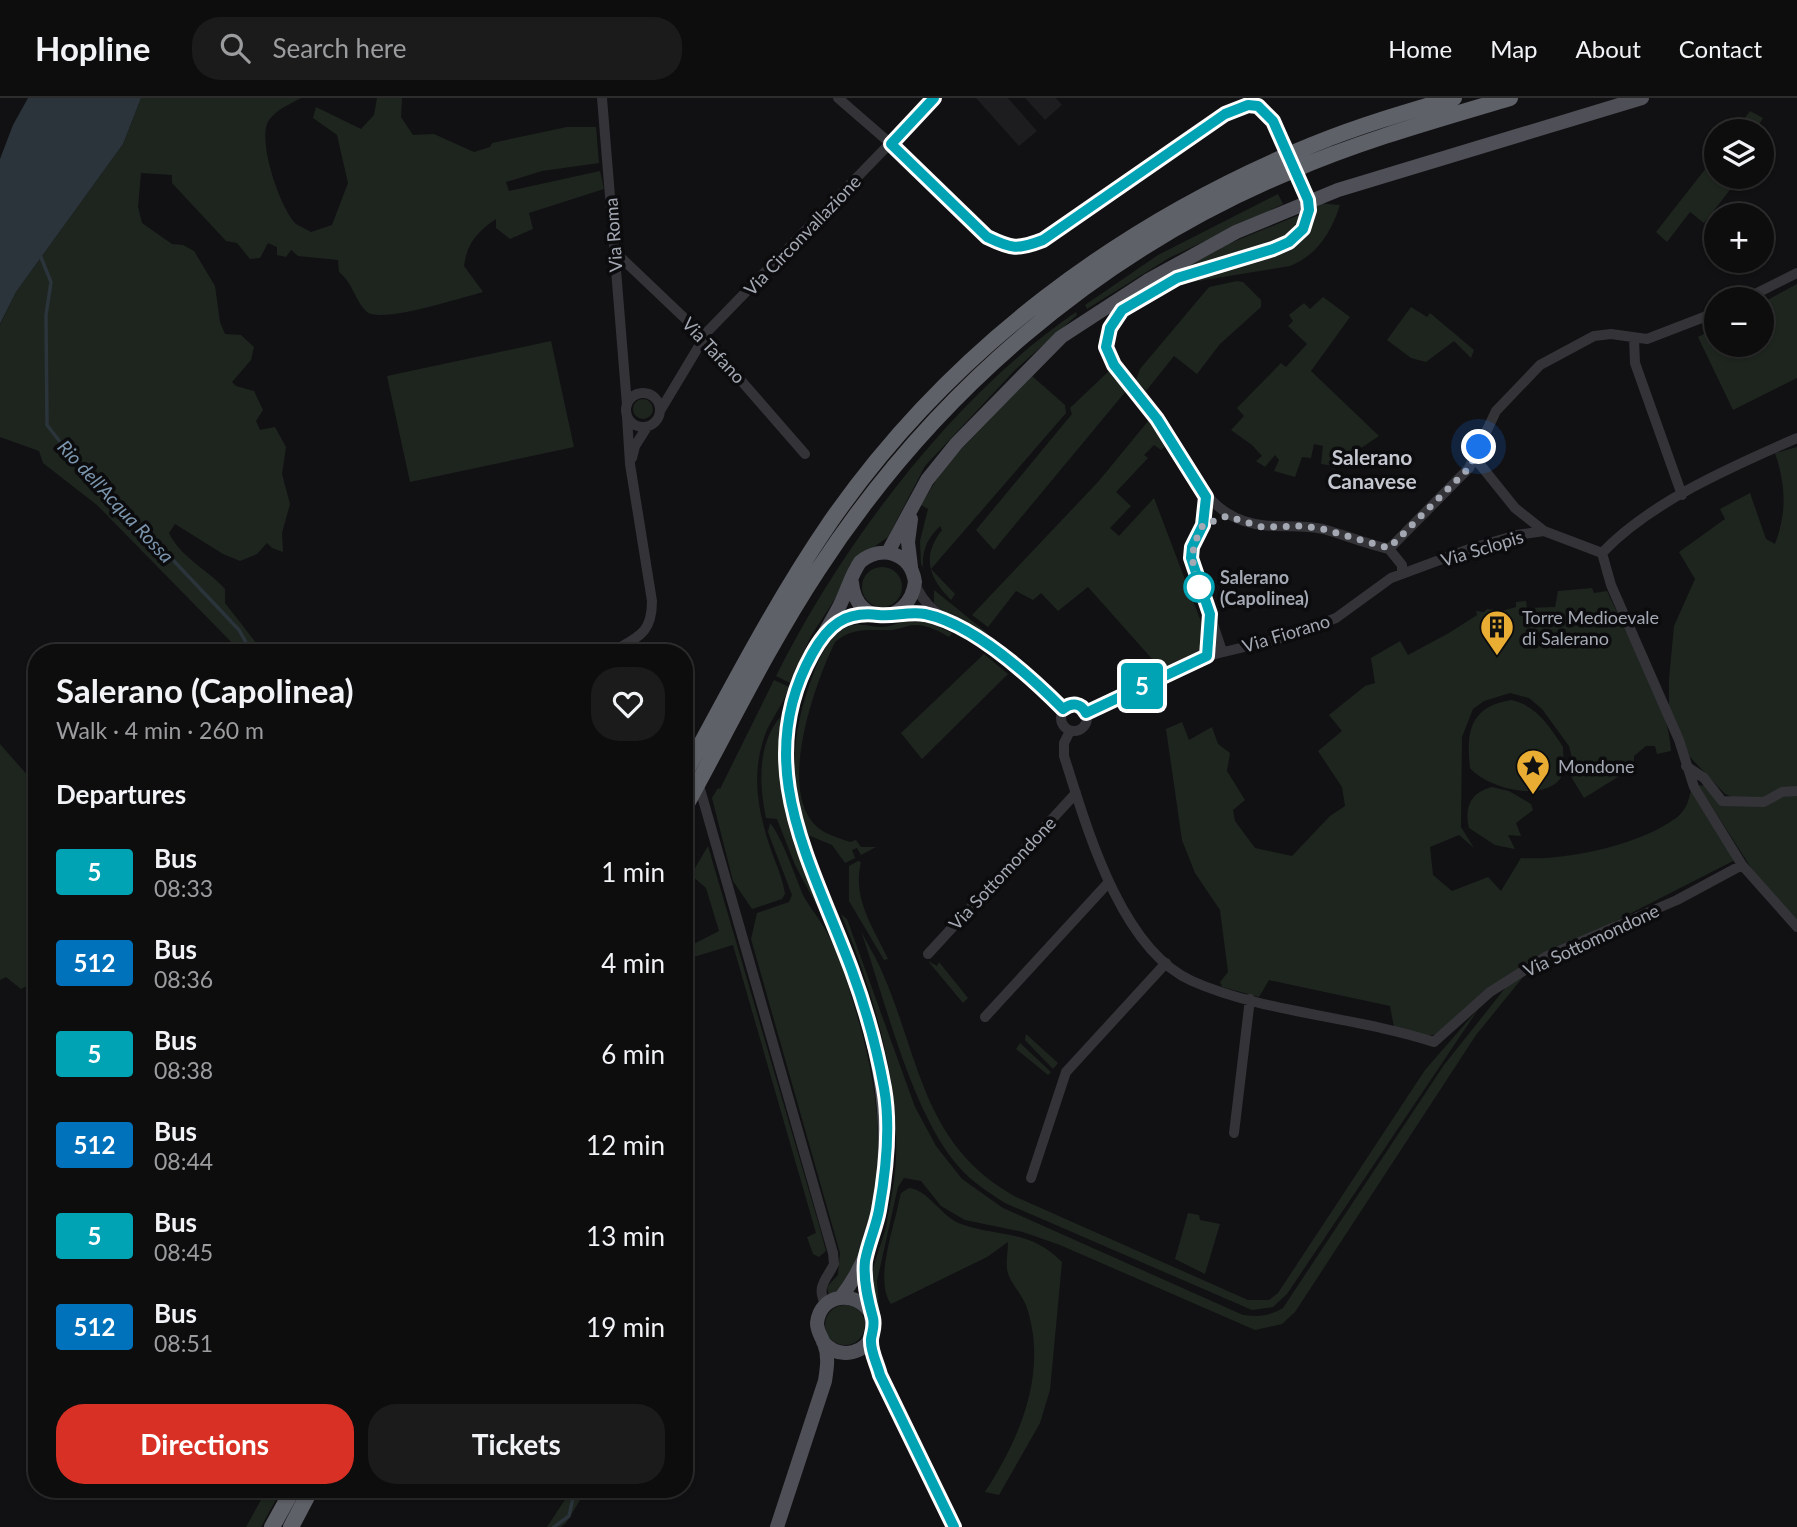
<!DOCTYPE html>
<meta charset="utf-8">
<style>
:root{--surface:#0d0d0e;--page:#1b1b1c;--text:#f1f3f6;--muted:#9a9c9e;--line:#2d2d2e;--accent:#d93025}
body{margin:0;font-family:Lato,sans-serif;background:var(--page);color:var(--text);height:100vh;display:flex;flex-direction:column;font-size:26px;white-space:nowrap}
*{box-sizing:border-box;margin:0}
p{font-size:23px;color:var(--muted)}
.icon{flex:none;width:38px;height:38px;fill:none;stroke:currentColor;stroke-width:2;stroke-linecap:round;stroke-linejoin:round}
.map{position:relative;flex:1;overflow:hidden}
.details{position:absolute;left:28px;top:546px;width:665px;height:854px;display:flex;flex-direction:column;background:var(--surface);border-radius:28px;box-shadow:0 2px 5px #0004,0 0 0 2px var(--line)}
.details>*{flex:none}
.badge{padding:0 14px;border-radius:5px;font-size:24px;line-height:46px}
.controls{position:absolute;left:1704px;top:21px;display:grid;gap:14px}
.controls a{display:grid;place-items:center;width:70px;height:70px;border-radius:50%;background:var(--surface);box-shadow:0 2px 5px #0004,0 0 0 2px var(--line);font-size:35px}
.you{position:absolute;width:35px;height:35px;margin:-18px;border:5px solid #fff;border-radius:50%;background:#1a73e8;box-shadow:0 0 0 10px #1a73e833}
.map>.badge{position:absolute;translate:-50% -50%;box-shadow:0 0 0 4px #fff}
h2{padding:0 28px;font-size:26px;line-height:63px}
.round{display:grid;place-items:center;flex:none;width:74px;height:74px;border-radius:28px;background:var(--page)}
.summary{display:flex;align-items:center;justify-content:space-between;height:119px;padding:0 28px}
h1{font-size:33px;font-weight:700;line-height:52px}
.cta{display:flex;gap:14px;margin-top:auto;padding:14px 28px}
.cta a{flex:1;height:80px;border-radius:28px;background:var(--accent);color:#fff;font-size:28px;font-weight:700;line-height:80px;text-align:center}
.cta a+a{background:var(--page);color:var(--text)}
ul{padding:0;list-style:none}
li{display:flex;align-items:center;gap:21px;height:91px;padding:0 28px}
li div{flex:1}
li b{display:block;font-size:26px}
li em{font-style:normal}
li .badge{min-width:77px;font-weight:700;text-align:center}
header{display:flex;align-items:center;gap:42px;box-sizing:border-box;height:98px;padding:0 35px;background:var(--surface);border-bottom:2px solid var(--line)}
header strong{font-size:33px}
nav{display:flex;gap:38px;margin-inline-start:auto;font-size:24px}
.search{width:490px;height:63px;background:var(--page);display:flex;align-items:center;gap:18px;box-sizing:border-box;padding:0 24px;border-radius:28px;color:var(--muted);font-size:26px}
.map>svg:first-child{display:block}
</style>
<header>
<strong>Hopline</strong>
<div class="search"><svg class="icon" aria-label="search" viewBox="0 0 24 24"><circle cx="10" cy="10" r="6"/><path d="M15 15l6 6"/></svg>Search here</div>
<nav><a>Home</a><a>Map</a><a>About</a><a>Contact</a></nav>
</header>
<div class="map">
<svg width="1797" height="1429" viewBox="0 0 1797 1429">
<rect width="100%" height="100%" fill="#111113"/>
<path fill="#1d1d20" d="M976,0H1008L1037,33L1019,48Z
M1025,0H1056L1062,7L1045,22Z"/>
<path fill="#1e251f" d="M141,0H301C290,6 277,11 269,22C256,40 280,111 296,126C300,129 307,131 311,134L332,127L348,85L337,37L313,20L316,9L361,31L374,17L377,0H402L401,19L413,37L434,36L474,54L490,49L492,45L567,29H596L599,65L542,73L506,84L509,93L600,73L604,91L529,115L533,131L510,141L496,130V121C477,134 467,145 464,168L483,194C463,199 382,226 367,214C355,203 353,185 339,174L338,162L298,158L291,152L286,159L277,157V149L268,145L260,160L250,161L237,145L226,143L172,85V77L141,75L138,109L142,125L172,146L183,147L194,153L215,188L220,224L225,236L241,237L254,249L251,262L232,284L236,288L254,293L263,312L256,323L260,332L275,329L286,349L282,376L290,406L282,435L283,454L272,450L267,445L257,456L240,463L223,456L175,426L169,435C182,461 206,470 225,491V505L264,555H242L97,407L43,365L39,353L0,339V227L16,194L123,46Z
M1750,13L1763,20L1757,30L1761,33H1735Z
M1717,56V79H1740L1704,125L1690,114L1667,144L1656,134Z
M1278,96L1283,106L1169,160L1087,211L1085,207L1158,157Z
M1317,105L1340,107C1331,135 1317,157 1290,168L1174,187C1216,163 1317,171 1317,105Z
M1304,115L1298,128L1279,143L1176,174L1211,153Z
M1237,183L1243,184L1261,202V209L1220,246L1197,276L1174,258L1146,293L1136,282L1140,271L1209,189Z
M1797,186V280L1733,312L1698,239L1717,229V247H1762V205Z
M1323,199L1350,219L1311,273L1379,338L1334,368L1321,366L1323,348L1314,346L1311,360L1302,359L1295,379L1274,373L1279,362L1275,357L1265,369L1256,363L1262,358L1252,347L1231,332L1244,318L1237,310L1281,265L1286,269L1307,246L1288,228L1293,223L1289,217L1304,205L1310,211Z
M1411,209L1427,219L1430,215L1474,252L1471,260L1454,243L1426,264L1411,260L1387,242Z
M1076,214L1077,217L1015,272L925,368L888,439L850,466L842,490L811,538L790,585L776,578C842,446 953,298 1076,214Z
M551,243L574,349L410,384L387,278Z
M1110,272L1126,293L994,452L976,432L1072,316L1070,310Z
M1032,278L1065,307L1066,315L931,471L955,496L951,502C929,480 921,459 942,432L940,428C928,440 922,451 923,469L921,466L920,443L928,411L921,407L944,369Z
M633 311a10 10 0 1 1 20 0a10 10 0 1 1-20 0Z
M1149,322L1166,348L1161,352L1154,347L1144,357L1148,360L1116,394L1131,408L1110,430L1119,438L1154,400L1200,521L1204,537L1199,554L1161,571L1088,489L1058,513L1041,495L1033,502L1016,493L988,529L972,517L1098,384Z
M1797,349V690L1766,699L1737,701L1725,696L1690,659L1669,611V581L1674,528L1695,481L1679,454L1725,421L1720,411L1750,395L1766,441L1775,446C1787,414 1786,388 1775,355Z
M862 489a20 20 0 1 1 40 0a20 20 0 1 1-40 0Z
M1592,490L1594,495L1607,493C1629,542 1668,600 1671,653L1657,656L1655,648H1646L1634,658V669L1584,700L1570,677L1572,660L1569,648L1542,611L1529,600L1510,595L1484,603L1473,611L1462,639L1461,729L1474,750L1459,737L1430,749L1433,777L1452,793L1488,779L1501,793L1521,760C1565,763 1640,747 1676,720C1686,713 1689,702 1691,692L1735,762L1598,832L1550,853L1441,936L1426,938L1394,929L1390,908L1269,882L1259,899L1222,889L1220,884L1228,874L1220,812L1195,775L1182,742L1166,631L1182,624L1189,642L1212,629L1218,646L1230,655L1227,673L1245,702L1233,712L1235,723L1255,750L1292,758L1330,718L1345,708L1342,689L1318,653L1342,633L1329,617L1365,588L1375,585L1371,560L1400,543L1408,557L1449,535L1477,517L1476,513L1484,514L1487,511L1502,513L1516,509V504L1526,503L1527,510L1555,509L1558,493Z
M934,492L986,534L999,550L940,511L934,505Z
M919,520L952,535L949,539C938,532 921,524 908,528C900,530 894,533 886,532C866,532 851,530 835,544C815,585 777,691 816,728C824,736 839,740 850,744L856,742L861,749H876L861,757L857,750L852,752L855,760L845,765L832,747L808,737C786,682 793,628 814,574C821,556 831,535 849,528C860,524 871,529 882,529C894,528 906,522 919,520Z
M984,556L1008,576L922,661L901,635Z
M774,582L789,589C783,609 768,623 763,643C751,682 759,717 772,755C777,768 783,782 785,796L782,801L752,811L733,783L712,700L718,690L720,691Z
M1511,602C1536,607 1550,629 1563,649C1563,658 1566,673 1560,681C1541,705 1486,689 1470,670C1466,633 1470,609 1511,602Z
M781,618C773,696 791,741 819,812L795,767L777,721L766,720C759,686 757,646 781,618Z
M0,646L37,688V883L21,891L6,879L0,882Z
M1698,687L1707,688L1722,706L1797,697V823L1755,776Z
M1492,689L1509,693L1531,706L1533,712L1516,725L1521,738L1508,737L1515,751L1495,747L1469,730C1464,709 1471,694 1492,689Z
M770,725C781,737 796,780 803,797C810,810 819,820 826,833C839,855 847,883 854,907C877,983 886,1045 870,1122C864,1151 856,1184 829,1198L827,1189L838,1177L840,1155L751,841L757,815L789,804L792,797L768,734Z
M708,748L819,1127L826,1153L819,1159L813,1156L807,1139L816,1135L733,847L684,862V851L719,833L706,790L691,777Z
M858,763L861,764C852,801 873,829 888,861L884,862L849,803V768Z
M841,816L847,821L915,1009L936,1048L962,1081L1003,1110L1243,1217C1260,1219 1269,1218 1283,1210L1444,967L1506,889L1523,879L1476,937L1295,1214L1282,1226L1255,1232L1060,1147L1023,1134L965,1122L941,1108L921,1083L904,1080L898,1089L877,1183L879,1211C874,1202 871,1191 872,1180C873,1163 882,1146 886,1129C890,1106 895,1083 896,1060C899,978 872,891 841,816Z
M861,833C868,847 877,861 883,876C921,964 923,1047 1016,1099L1248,1202H1269L1278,1195L1425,972L1479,910L1287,1196L1273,1209L1252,1212L1005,1105C988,1094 972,1084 959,1069C912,1016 885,902 861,833Z
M928,863L937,868L939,864L968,900L963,905Z
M1026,936L1058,965L1053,971L1025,942Z
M1020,945L1051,974L1048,977L1016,951Z
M909,1090C929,1092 941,1119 961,1126C1001,1140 1029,1131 1062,1164L1050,1292L1040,1325L999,1397L985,1394C1020,1340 1048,1275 1027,1210C1023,1196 1009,1185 1007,1171C1006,1163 1008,1153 1008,1144L987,1159L891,1206C874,1183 894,1130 899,1103L901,1095Z
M1188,1115L1199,1117L1200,1122L1220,1126L1205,1176L1175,1161Z
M825 1227a20 20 0 1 1 40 0a20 20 0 1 1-40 0Z
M267,1391H282L261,1429H246Z
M572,1391H587L566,1425L561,1429H547Z"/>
<path fill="#2b343b" d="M28,0H141L123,46L16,194L0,226V61L13,27Z"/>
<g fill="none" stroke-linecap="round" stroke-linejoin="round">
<path stroke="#2b343b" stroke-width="3.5" d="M40,157L51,184L46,217L47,327L71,358L90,374L239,532L252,555
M554,1429L569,1418L575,1391"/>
<path stroke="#333338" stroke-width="10" d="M602,0L627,307
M838,0L891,46L987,139L1020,151L1043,142L1225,16C1235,11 1245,5 1256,8C1278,14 1301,80 1308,102C1310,117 1307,130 1295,140C1283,150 1265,153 1251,158C1210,170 1139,185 1115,223C1110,230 1105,238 1106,247C1109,268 1157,322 1171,344C1192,375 1207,411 1244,423C1270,432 1296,425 1323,431C1345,437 1366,446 1389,451
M615,154L696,231L805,356
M1745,201L1797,175
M1634,240L1635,265L1682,397
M626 312a17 17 0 1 1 34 0a17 17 0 1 1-34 0Z
M660,313L708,233L934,0
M1474,359L1515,410L1544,433
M632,360L635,348L647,329
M1206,399L1204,427L1192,449L1191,460L1222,553
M1389,451L1469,370L1496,313L1540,267L1594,238L1611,236L1647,241L1717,214
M1389,451L1402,467V476
M1602,455L1611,487L1679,642L1694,689L1742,767L1797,829
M1602,455C1650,404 1733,368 1797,340
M915,485C926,517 959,527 984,544C1012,564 1039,587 1063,611
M898,514L928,517L940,521
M610,555C637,539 652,537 652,503L630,366L627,319
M1207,558L1209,522
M1061 620a13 13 0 1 1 26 0a13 13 0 1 1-26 0Z
M1086,615L1207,558L1282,540L1336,520L1391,480L1472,450L1517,437L1544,433L1602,455
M1070,633L1064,645V658C1086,727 1120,851 1192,883C1264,915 1358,919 1434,944L1490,894L1547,858L1677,802L1742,767
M684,641L692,662
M1686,668L1704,680L1722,703L1764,704L1782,694L1797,693
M698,684L833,1155L834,1166C827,1181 815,1189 826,1207
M928,856L1076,695
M985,919L1109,784
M1234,1035L1250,901
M1031,1080L1066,974L1166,865
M871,1239L880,1277L954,1429"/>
<path stroke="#4f5057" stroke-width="14" d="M888,454L927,382L956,346L1061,239L1147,183L1236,134L1338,92L1642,0
M911,469L908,444L911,421
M828,529L866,513
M841,1199C866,1167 876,1133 882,1092C892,1017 878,946 853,875C828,804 789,741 786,664C783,599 811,561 840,507C847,493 851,477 860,464C882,446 911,455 915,484C909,528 856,529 852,485
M823,1244C831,1253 841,1257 853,1254C883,1246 870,1215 866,1194C865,1185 865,1175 865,1166
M777,1429L825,1283C827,1270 829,1258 824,1245C821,1238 817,1233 817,1225C820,1195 856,1192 870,1214"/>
<path stroke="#5f6168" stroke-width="16" d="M684,677C731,591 776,503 831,423C950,252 1121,125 1312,47C1358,28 1406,14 1454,0
M684,711C728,631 768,548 818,472C932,297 1095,155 1289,74C1360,43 1436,22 1510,0
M272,1429L293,1391
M291,1429L311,1391"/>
</g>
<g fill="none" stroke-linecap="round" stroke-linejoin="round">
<g stroke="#fff" stroke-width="16">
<path id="line" d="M934,0L891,46L987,139C1012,151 1017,152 1043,142L1225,16L1248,7L1258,8L1273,23L1308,102L1309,112L1303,131L1289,144L1273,151L1177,180L1122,212L1110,230L1106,249L1114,267L1157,321L1206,399L1203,427L1192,449L1191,460L1210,516L1207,558L1086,615C1081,605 1072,604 1063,611C1029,577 973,526 925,516C908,513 894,519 878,517C845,513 828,527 812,556C750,668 813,767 852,873C866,911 877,951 884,990C891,1029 886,1073 879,1112C876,1129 868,1146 865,1163C863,1182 868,1202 873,1220C875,1228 872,1234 871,1241C870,1253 877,1265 880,1277L954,1429"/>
</g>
<use href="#line" stroke="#00a3b4" stroke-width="10"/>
<path stroke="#a3a8b3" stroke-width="7" stroke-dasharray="0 12.6" d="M1199,489C1191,463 1189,454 1203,427L1227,418L1262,429L1302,428L1323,431L1389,450L1469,370L1479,349"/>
</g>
<defs>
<g id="building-pin" transform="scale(1.75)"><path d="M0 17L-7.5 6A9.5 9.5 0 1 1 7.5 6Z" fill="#eaad33" stroke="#0c0c0e"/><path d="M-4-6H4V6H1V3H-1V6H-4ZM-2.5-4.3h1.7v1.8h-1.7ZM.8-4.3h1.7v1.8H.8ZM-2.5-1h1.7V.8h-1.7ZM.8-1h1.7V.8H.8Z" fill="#111"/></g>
<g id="sight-pin" transform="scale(1.75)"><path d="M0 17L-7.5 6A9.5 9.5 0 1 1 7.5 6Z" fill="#eaad33" stroke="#0c0c0e"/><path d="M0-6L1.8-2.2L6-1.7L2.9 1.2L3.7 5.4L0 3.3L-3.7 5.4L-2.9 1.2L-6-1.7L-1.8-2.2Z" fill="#111"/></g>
</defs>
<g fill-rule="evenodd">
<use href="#building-pin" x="1497" y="529"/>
<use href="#sight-pin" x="1533" y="668"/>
</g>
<circle fill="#fff" stroke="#00a3b4" stroke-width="3.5" cx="1199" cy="489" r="14"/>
<g text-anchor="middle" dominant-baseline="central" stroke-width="7" stroke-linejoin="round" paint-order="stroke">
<g font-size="18" fill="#a3a8b3" stroke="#0c0c0e">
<text transform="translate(613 137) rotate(-94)">Via Roma</text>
<text transform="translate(802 137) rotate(-46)">Via Circonvallazione</text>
<text transform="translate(714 252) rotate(47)">Via Tafano</text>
<text transform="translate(1482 450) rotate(-17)">Via Sclopis</text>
<text transform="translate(1286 535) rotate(-17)">Via Fiorano</text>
<text transform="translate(1002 775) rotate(-47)">Via Sottomondone</text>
<text transform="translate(1591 842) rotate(-25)">Via Sottomondone</text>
</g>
<g font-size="18" font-weight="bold" fill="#a3a8b3" stroke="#0c0c0e" text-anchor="start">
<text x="1220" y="479">Salerano<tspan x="1220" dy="21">(Capolinea)</tspan></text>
</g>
<g font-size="18" fill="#a3a8b3" stroke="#0c0c0e" text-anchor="start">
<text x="1522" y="519">Torre Medioevale<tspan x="1522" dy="21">di Salerano</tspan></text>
<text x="1558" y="668">Mondone</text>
</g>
<g font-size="19" font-style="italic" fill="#7b95ad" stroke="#0c0c0e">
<text transform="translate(116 403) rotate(47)">Rio dell'Acqua Rossa</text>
</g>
<g font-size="21" font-weight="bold" fill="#c4c7cf" stroke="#0c0c0e">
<text x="1372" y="358">Salerano<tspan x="1372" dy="24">Canavese</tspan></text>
</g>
</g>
</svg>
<div class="controls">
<a><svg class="icon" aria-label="layers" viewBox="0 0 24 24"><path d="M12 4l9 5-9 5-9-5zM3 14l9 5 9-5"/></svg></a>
<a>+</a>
<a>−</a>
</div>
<div class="you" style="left:1479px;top:349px"></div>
<b class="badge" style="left:1142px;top:588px;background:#00a3b4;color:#fff">5</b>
<section class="details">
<div class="summary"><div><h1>Salerano (Capolinea)</h1><p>Walk · 4 min · 260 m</p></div><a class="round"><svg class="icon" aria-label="heart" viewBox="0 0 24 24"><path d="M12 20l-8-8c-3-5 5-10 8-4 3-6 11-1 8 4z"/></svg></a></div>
<h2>Departures</h2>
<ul>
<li><span class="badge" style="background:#00a3b4;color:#fff">5</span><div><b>Bus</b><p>08:33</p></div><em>1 min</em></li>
<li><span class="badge" style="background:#0072bc;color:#fff">512</span><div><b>Bus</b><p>08:36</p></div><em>4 min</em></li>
<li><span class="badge" style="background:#00a3b4;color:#fff">5</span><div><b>Bus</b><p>08:38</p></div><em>6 min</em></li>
<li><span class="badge" style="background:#0072bc;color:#fff">512</span><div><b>Bus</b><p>08:44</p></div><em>12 min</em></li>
<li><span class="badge" style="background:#00a3b4;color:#fff">5</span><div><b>Bus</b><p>08:45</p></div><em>13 min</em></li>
<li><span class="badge" style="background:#0072bc;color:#fff">512</span><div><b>Bus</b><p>08:51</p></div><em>19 min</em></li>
</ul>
<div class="cta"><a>Directions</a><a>Tickets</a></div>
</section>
</div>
